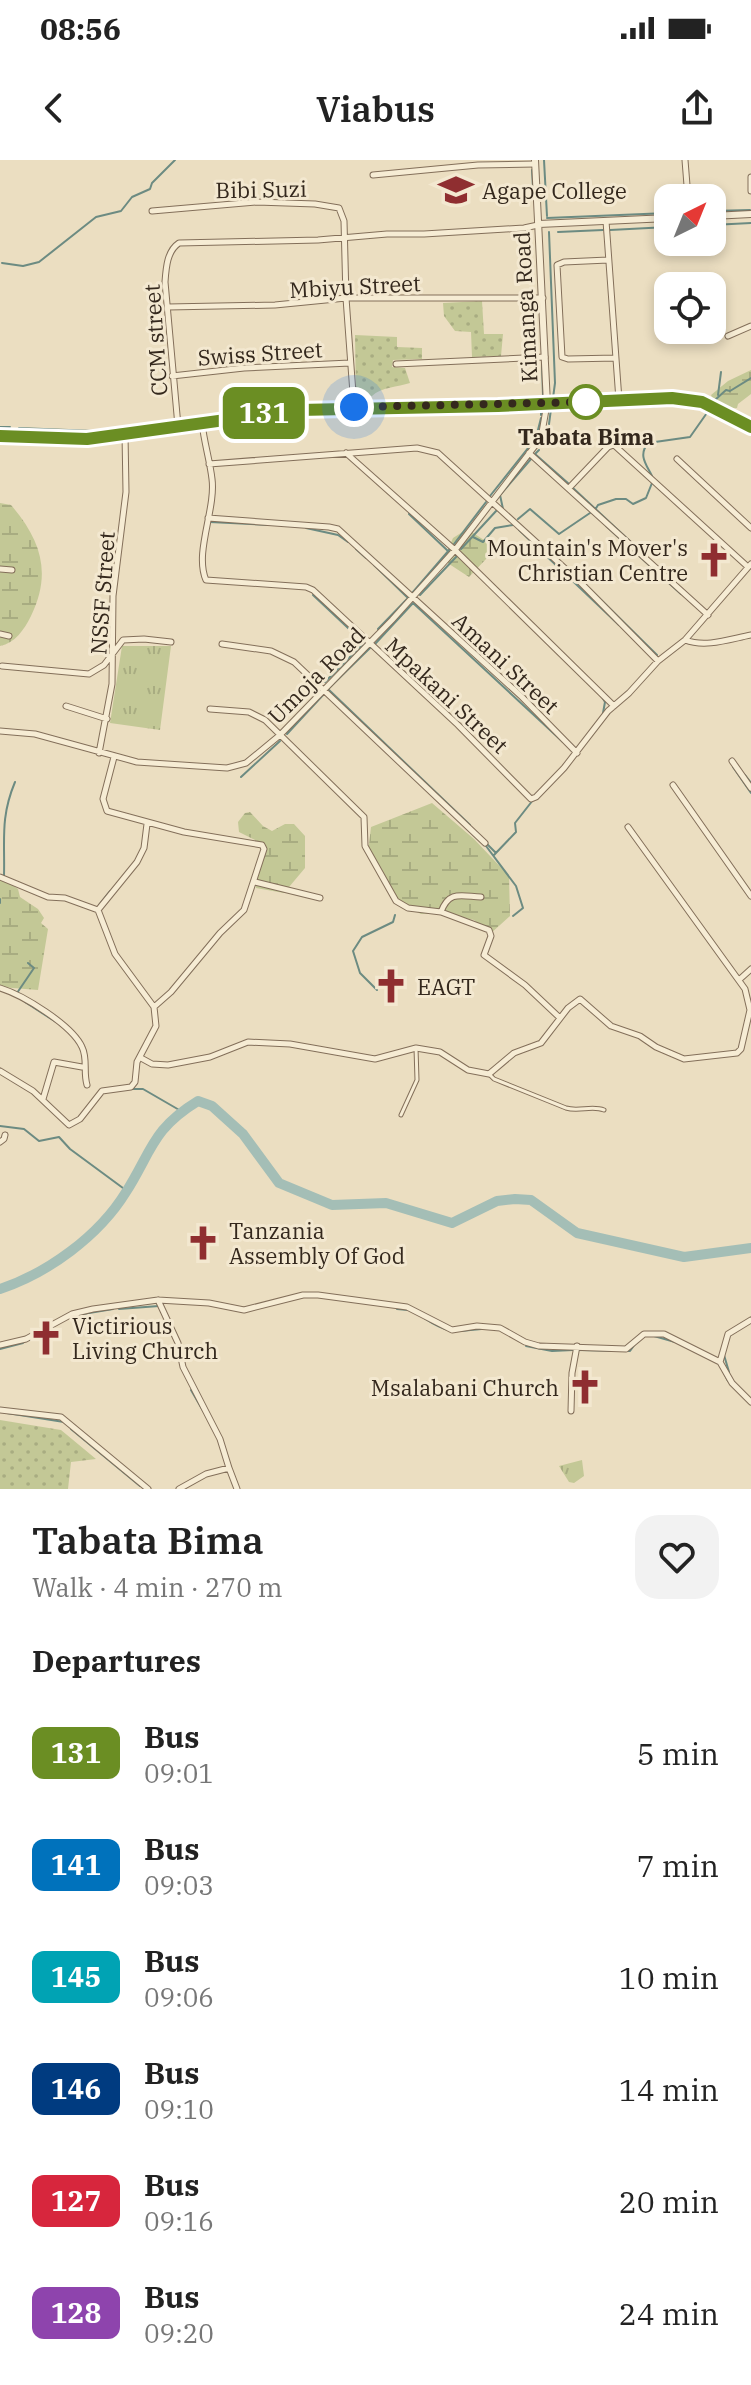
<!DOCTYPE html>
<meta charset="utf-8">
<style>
:root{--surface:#fff;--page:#f2f2f2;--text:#222;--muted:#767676}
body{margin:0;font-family:"IBM Plex Serif",serif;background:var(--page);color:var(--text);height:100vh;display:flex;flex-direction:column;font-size:30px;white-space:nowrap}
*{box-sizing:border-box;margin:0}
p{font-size:26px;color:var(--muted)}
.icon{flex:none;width:44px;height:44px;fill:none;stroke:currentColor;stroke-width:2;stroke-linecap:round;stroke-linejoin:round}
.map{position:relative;height:1329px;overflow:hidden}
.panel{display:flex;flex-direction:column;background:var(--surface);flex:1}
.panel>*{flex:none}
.badge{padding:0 16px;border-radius:12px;font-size:28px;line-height:52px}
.needle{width:52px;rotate:43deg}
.fabs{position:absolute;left:654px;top:24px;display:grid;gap:16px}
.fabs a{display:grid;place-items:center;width:72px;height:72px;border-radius:16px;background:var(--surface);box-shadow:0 4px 12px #0003;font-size:40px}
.you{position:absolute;width:40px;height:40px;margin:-20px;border:6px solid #fff;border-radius:50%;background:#1a73e8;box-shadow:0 0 0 12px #1a73e833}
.map>.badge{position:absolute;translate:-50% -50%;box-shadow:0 0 0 4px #fff}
h2{padding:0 32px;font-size:30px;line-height:72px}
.round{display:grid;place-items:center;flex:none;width:84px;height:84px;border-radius:24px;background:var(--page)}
.summary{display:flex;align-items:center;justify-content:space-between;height:136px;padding:0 32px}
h1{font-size:38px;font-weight:600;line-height:60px}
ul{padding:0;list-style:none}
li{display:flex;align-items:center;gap:24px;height:112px;padding:0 32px}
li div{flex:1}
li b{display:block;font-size:30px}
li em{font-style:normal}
li .badge{min-width:88px;font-weight:700;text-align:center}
.status{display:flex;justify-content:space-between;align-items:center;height:56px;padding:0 40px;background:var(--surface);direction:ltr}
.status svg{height:22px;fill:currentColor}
header{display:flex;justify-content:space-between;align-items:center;height:104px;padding:0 32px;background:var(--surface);font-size:36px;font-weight:600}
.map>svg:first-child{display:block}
</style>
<div class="status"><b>08:56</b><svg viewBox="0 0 49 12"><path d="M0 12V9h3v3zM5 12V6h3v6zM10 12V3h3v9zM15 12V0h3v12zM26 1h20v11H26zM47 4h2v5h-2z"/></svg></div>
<header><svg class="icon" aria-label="back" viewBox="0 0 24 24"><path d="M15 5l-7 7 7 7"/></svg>Viabus<svg class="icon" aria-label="share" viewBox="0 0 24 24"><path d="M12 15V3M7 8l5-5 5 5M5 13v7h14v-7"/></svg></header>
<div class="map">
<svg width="751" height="1329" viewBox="0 0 751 1329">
<defs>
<pattern id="grass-dots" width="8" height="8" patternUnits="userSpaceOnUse" patternTransform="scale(2)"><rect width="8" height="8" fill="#c3c896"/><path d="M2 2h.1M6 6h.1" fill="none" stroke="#a8ac81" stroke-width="1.8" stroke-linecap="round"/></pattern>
<pattern id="wetland-marsh" width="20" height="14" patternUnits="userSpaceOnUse" patternTransform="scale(2)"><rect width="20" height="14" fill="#c3c896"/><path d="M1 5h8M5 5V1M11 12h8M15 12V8" fill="none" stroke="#a8ac81"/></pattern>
<pattern id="park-tufts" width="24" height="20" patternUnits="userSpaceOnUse" patternTransform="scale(2)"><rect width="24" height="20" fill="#c3c896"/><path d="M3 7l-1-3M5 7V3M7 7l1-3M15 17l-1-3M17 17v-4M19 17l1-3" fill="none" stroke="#a8ac81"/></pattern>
</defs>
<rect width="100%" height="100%" fill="#ebdec1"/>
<path fill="url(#grass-dots)" d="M482,141L484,174H503L501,196L472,197L471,172L455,171L444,156L443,143Z
M355,175L397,177V187L422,188V199L393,200L392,207L405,208L410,223C398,227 381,227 372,236L356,235Z
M0,1260L61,1270L96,1299L71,1302L68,1329H0Z"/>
<path fill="url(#wetland-marsh)" d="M751,210V234L738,244L737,248C726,250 715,246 711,235L728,221Z
M0,343L11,345C41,380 52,413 31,456C24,470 15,483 0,486Z
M467,369L501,391L493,397L487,398L469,417L443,400L453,378Z
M432,643L474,679L509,716L510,756L490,774L474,760L441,753L421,754L401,744L383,720L368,693L371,667Z
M250,652L263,666L272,671L285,664H294L305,676V708L284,733L256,728C252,712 263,699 261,683L239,672L238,662L245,653Z
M0,717L18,729L20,737L38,749L44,758L41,763L48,769L38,830L0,827Z"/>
<path fill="url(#park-tufts)" d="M122,486H171L160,570L110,563Z
M582,1300L584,1316L574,1323L569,1322L559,1306Z"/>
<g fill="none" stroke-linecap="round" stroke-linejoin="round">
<path stroke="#6c8b82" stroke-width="2" d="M544,0L547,56
M532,10L533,28
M712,51L750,50
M547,58L668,53
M712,65L751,63
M610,70L668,67
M549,72L555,223L553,238L556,239
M558,72L603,70
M2,103L23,106L39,102L96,57L121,51L132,37L150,29L152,23L175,0
M622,235C656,235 692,227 722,245
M718,235L721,212
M566,238L585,235H615
M539,239L543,236L542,203
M506,240H517
M715,240L726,230L730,231L751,218
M359,241L395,242
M400,242H439
M445,242L494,240
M332,243L350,242
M649,247L683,242
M725,247L751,261
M274,248L327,243
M567,248H579
M584,248L626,245L643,247
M541,250V255
M712,250L726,258
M184,260L269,248
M731,261L751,273
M549,264L551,249L562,248
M0,267H10
M19,268L93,271L171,262
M539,290L535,294L569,324
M652,316C646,304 638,295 648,283L690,277L709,250
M573,328L633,384
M490,336L536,278L541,258
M503,349L500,335L531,299
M595,350L598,345L616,339H626L633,344L646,338L652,323
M409,354L448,391
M518,359L530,349L559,374L590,353
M210,362L272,365
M606,366L681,434
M306,368L338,375L348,382
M519,370L619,465
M473,377L483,382L495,368L513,365
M454,384L486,342
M356,389L366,398
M461,389L497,350
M374,405L408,438L378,469
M590,429L657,495
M413,432L450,389
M313,435L364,483L325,522
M420,435L457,396
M375,484L413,443L563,582
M370,488L328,529L470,665
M602,537L605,542L603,553
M287,574L324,534
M733,607L751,633
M745,615L751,623
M241,617L280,581
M487,684L496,693
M486,686L516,726L523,748L513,756
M494,695L516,672L515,663L533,640
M4,716C5,680 0,658 15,622
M0,739V743
M99,745L110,731
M377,830L360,813L353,791L362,777L393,762L395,755
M17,833L34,808L28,803
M25,842L56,862
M133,929H143L181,951
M0,966L24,969L39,981L59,977L70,989L127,1031
M119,1149L159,1146
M397,1149L408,1150
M83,1154L113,1149
M424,1158C448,1174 454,1172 481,1169
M654,1176L675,1182
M30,1180L49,1169
M526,1186L552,1191L573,1190
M0,1189L23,1183
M578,1190L630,1191L635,1184
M724,1195L729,1212
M722,1209L728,1221
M191,1230L205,1254
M7,1253L64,1262
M71,1269L140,1326"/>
<path stroke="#a4beb6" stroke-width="10" d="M0,1129C48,1113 99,1076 126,1032C152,991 152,969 198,941L212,946L243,974L279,1023L332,1045L386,1043L452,1063L497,1041L515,1039L531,1040L577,1073L684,1097L751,1088"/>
<g stroke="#836f5a" stroke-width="5">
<path id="pedestrian" d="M489,914L494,919L566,948C579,952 592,945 604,950
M401,955L417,920L416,888"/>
</g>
<g stroke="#836f5a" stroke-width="7">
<path id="minor" d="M685,0L688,38
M373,15L478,5L535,4
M751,17V31
M152,51L257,42L315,44L339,48L344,61L346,138L354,247
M606,61L619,240
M608,100L564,102L557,105L562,197L568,199L616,198
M168,147L275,145L346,138H543
M728,176L751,166
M396,204L545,197
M172,216L244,208L350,203
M202,263C204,282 210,301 212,319C216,349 194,393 206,420L306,427L313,430L458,565L531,639L536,637L564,608L608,551L629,533L658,501L685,480L751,404
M178,266L165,122C166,108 167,91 179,83L318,80L387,74H424L524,68L538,65
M346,293L455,390L614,546
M529,293L708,455
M677,299L751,368
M209,304L417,288L438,293L580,422L658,501
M569,328L608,287L614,285L748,407
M208,358L329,367L338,369L522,537L577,593
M0,409L12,410
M0,474L9,476
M685,480C706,488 730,479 751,475
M222,484L271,491L294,502L485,683
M2,506L89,514L104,505L123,480L144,479L171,482
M66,546L107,559
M210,549L249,552L265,560L364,657L365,686L396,741L408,748L441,752L489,770L491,776L484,795L525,825L560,858
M0,571L35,574L137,602L227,608L246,603L280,575L392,460L455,390L541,278L547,244
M99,593L112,524L113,436L126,332L125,274
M732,601L751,628
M673,625L751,736
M0,717L48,737L65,738L98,750L137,702L144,688L147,664
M255,722L320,738
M98,750L115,794L154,847
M441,752C449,730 461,736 481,737
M740,819L751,809
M0,828C23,835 72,865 82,887C88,899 83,912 87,925
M141,898L152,904L168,905L210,897L248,882L290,884L375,899L416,888L440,892L468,910L489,914L514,893L541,883L568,848L580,839L611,866L640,876L656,887L684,899L737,893L741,889L750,850L745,829L628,667
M0,911L33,931L69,965L80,959L102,931L131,927L135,922L137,902L156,866L154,847L171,832L220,773L244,750L264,689L262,685L184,672L107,651L103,639L114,597
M43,939L54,902L82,907
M0,982L4,979L5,975
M158,1140L178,1183L183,1207L220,1279L229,1308
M751,1160L728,1174L720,1202L732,1223L751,1242
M0,1185L26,1179L72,1154L93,1149L158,1140L209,1143L244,1150L303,1135H318L407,1147L452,1170L477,1166L500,1168L525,1182L539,1186L626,1189L644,1174H664L720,1202
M0,1250L61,1257L148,1329
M571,1251L572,1213L577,1186
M179,1329L206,1314L229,1308L237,1329"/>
</g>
<g stroke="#836f5a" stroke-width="8">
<path id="tertiary" d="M535,0L547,244
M712,56L751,54
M539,64L668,58"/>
</g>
<g stroke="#65513d" stroke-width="8">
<path id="secondary" d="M0,276L87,279L298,250L672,238L702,242L751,267"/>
</g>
<use href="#pedestrian" stroke="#f6ecd4" stroke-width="3"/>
<use href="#minor" stroke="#f6ecd4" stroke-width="5"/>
<use href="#tertiary" stroke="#f6ecd4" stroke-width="6"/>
<use href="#secondary" stroke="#f6ecd4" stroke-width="6"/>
</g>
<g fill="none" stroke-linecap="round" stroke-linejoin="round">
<g stroke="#fff" stroke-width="18">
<path id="line" d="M0,276L87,279L298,250L498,246L672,238L702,242L751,267"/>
</g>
<use href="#line" stroke="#6b8e23" stroke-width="12"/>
<path stroke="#34281d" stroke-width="8" stroke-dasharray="0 14.4" d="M354,247L586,242"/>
</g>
<defs>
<g id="university-bare" transform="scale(2.76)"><path d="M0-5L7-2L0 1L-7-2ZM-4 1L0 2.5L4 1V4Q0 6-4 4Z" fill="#8f2e30" stroke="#f3e8d0" stroke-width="2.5" paint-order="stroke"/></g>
<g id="church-bare" transform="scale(2.76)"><path d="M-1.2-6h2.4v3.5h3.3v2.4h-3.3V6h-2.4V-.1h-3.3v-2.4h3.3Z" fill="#8f2e30" stroke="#f3e8d0" stroke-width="2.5" paint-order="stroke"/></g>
</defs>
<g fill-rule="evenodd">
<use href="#university-bare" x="456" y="30"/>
<use href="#church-bare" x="714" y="400"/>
<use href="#church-bare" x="391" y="826"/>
<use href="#church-bare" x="203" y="1083"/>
<use href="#church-bare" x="46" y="1178"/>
<use href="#church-bare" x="585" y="1227"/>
</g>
<circle fill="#fff" stroke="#6b8e23" stroke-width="4" cx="586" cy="242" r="16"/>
<g text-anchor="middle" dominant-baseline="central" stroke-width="6" stroke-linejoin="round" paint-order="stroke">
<g font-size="22" fill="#34281d" stroke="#f3e8d0">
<text transform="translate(261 29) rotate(-1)">Bibi Suzi</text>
<text transform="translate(355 126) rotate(-3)">Mbiyu Street</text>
<text transform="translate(525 147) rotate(-93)">Kimanga Road</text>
<text transform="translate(155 180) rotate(-94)">CCM street</text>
<text transform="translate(260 193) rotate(-4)">Swiss Street</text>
<text transform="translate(102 433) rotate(-86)">NSSF Street</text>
<text transform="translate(506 503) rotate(43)">Amani Street</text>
<text transform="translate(316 515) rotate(-45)">Umoja Road</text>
<text transform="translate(447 535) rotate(43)">Mpakani Street</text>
</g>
<g font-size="22" fill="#34281d" stroke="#f3e8d0" text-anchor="start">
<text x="482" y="30">Agape College</text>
<text x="688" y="387" text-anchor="end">Mountain's Mover's<tspan x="688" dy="25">Christian Centre</tspan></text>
<text x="417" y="826">EAGT</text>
<text x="229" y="1070">Tanzania<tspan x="229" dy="25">Assembly Of God</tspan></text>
<text x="72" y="1165">Victirious<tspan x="72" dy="25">Living Church</tspan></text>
<text x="559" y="1227" text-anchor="end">Msalabani Church</text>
</g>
<g font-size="22" font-weight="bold" fill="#34281d" stroke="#f3e8d0">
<text x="586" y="276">Tabata Bima</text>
</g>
</g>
</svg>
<div class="fabs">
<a><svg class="needle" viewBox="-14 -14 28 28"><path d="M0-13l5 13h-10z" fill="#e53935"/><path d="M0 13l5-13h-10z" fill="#767676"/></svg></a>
<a><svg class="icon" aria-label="locate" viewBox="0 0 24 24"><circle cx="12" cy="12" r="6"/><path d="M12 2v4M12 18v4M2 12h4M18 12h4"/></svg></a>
</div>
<div class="you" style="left:354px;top:247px"></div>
<b class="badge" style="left:264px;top:253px;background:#6b8e23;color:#fff">131</b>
</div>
<section class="panel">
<div class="summary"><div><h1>Tabata Bima</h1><p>Walk · 4 min · 270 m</p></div><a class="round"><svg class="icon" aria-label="heart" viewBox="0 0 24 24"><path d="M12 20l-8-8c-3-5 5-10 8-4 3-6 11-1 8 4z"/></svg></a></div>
<h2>Departures</h2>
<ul>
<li><span class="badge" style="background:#6b8e23;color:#fff">131</span><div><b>Bus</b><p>09:01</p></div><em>5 min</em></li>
<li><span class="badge" style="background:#0072bc;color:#fff">141</span><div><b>Bus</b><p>09:03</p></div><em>7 min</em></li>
<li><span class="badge" style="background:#00a3b4;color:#fff">145</span><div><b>Bus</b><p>09:06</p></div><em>10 min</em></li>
<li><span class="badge" style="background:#003b80;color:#fff">146</span><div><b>Bus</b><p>09:10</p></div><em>14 min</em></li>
<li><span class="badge" style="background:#d7263d;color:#fff">127</span><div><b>Bus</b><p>09:16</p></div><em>20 min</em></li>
<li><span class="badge" style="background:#8e44ad;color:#fff">128</span><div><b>Bus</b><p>09:20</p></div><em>24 min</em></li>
</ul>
</section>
